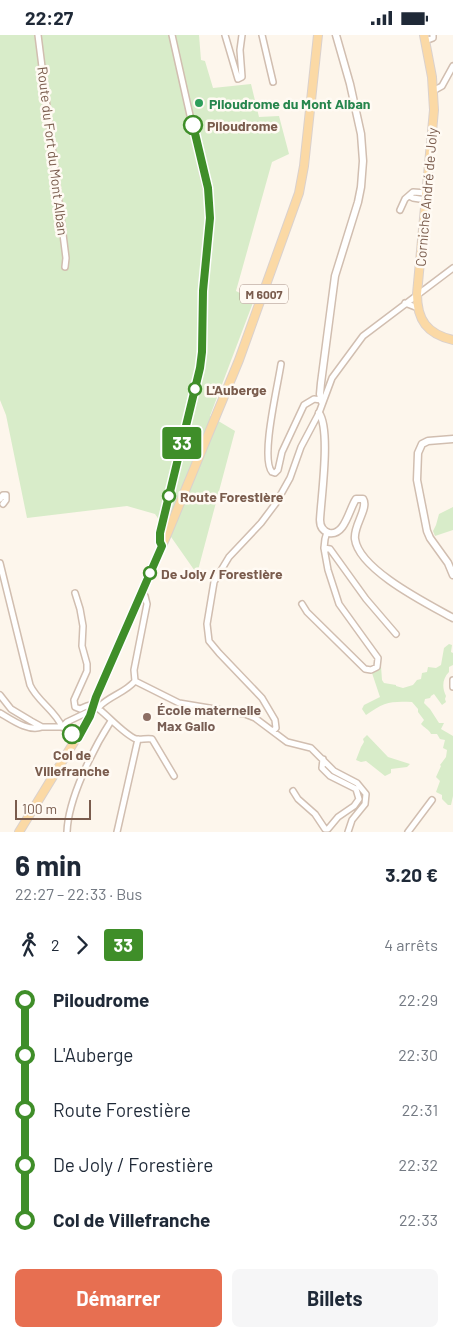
<!DOCTYPE html>
<html lang="fr">
<meta charset="utf-8">
<style>
:root{--surface:#fff;--page:#f6f6f7;--text:#1f2937;--muted:#747a83;--accent:#e76f51}
body{margin:0;font-family:Barlow,sans-serif;background:var(--page);color:var(--text);height:100vh;display:flex;flex-direction:column;font-size:19px;white-space:nowrap}
*{box-sizing:border-box;margin:0}
p{font-size:16px;color:var(--muted)}
.icon{flex:none;width:28px;height:28px;fill:none;stroke:currentColor;stroke-width:2;stroke-linecap:round;stroke-linejoin:round}
.map{position:relative;height:797px;overflow:hidden}
.drawer{display:flex;flex-direction:column;background:var(--surface);flex:1}
.drawer>*{flex:none}
.badge{padding:0 10px;border-radius:4px;font-size:18px;line-height:32px}
.scale{position:absolute;left:15px;bottom:12px;width:76px;box-sizing:border-box;padding-left:5px;border:2px solid #7a5c4d;border-top:0;font-size:14px;line-height:18px;white-space:nowrap;color:#7a5c4d;-webkit-text-stroke:4px #fffaf3;paint-order:stroke}
.map>.badge{position:absolute;translate:-50% -50%;box-shadow:0 0 0 2px #fff}
.legs{display:flex;align-items:center;gap:8px;height:55px;padding:0 15px;font-size:16px}
.legs p{margin-inline-start:auto}
.overview{display:flex;align-items:center;justify-content:space-between;height:85px;padding:0 15px}
h1{font-size:28px;font-weight:700;line-height:38px}
.action{display:flex;gap:10px;margin-top:auto;padding:10px 15px}
.action a{flex:1;height:58px;border-radius:8px;background:var(--accent);color:#fff;font-size:20px;font-weight:700;line-height:58px;text-align:center}
.action a+a{background:var(--page);color:var(--text)}
ul{padding:0 15px;list-style:none}
li{display:flex;align-items:center;gap:18px;height:55px;font-size:19px}
li i{display:grid;place-items:center;width:8px;height:100%;margin:0 6px;background:currentColor}
li i::after{content:'';width:12px;height:12px;margin:-6px;border:4px solid;border-radius:50%;background:var(--surface)}
li p{margin-inline-start:auto}
li:first-child i{background:linear-gradient(#0000 50%,currentColor 0)}
li:last-child i{background:linear-gradient(currentColor 50%,#0000 0)}
.status{display:flex;justify-content:space-between;align-items:center;height:35px;padding:0 25px;background:var(--surface);direction:ltr}
.status svg{height:14px;fill:currentColor}
.map>svg:first-child{display:block}
</style>
<div class="status"><b>22:27</b><svg viewBox="0 0 49 12"><path d="M0 12V9h3v3zM5 12V6h3v6zM10 12V3h3v9zM15 12V0h3v12zM26 1h20v11H26zM47 4h2v5h-2z"/></svg></div>
<div class="map">
<svg width="453" height="797" viewBox="0 0 453 797">
<rect width="100%" height="100%" fill="#fdf6ec"/>
<path fill="#d8ecc9" d="M0,0H199L201,25L205,26L213,53L251,49L259,82L279,81L289,119L272,127L236,256L254,265L210,381L235,396L197,539L155,479L127,471L27,483L6,380L0,365Z
M453,472V495L435,501L433,496L436,490L439,479Z
M449,609L452,610L451,617L453,618V630L449,632V637C442,644 442,653 446,661L445,664L446,667L442,670L434,659L431,661L430,663L425,664L424,668L430,674L439,688H444L441,694L453,701V761L451,770H448L442,764V760L436,757L440,746L436,742L441,731L440,730L446,722L447,715L443,713L445,705L440,704L437,699H431C429,694 424,693 421,689L424,685L418,677V674L412,667C391,666 384,667 366,680L362,674L364,670L380,662L372,638L381,631L382,645L384,648L396,650V651L403,653L413,650L417,645L421,644L422,638L427,637L428,632L436,633L441,630L444,613Z
M367,700L388,722L410,729L407,732L391,734V738L385,741L366,726L361,727L356,725L361,712L364,707L363,704Z"/>
<g fill="none" stroke-linecap="round" stroke-linejoin="round">
<g stroke="#d1beb0" stroke-width="8">
<path id="minor" d="M38,0L66,223L65,232
M225,0L238,44L242,42L240,15L242,0
M262,0L273,47
M425,6L433,3V0
M433,56L442,51L453,31
M409,161L413,163L426,165
M400,175L405,164L413,157L427,158
M405,268L418,273
M281,329C278,350 260,424 272,437L275,438L278,435L282,417L304,370L314,364L321,365
M0,464L3,460H6V465L3,469
M327,497L325,504L324,513L330,514L366,564L396,599
M162,511L160,507V498L200,333L202,317L203,256L210,183L209,165L172,0
M0,528L30,650C37,666 56,676 62,692
M75,558L80,574L83,591L82,611L87,629V636L74,665L75,672L80,674C84,672 88,670 92,670C100,671 122,699 136,704C141,705 146,703 152,704L174,741
M302,569L307,577L365,634L371,635L377,632L378,623L339,569L328,535L324,513
M453,645V652
M135,646L179,668L245,679L255,683L287,707L311,713L334,736L357,748L366,759L365,769L352,785L348,797
M135,646L134,635L147,569L145,561L142,556
M0,660L11,674L31,686L42,692H62L78,703
M99,672C109,661 125,658 135,646
M0,678C12,685 28,697 42,692
M62,692L67,687L92,675
M273,696L276,693L275,685L262,663L219,618L209,606L207,589L214,547L229,522L261,488L276,468L290,443L301,412L319,378L332,343L363,301L453,233
M293,756L298,764L315,779L325,794H328L338,782L354,771L359,764L356,754L330,741L322,733L323,724
M67,797C68,764 93,714 111,686
M117,797L138,704
M408,797L432,765"/>
</g>
<g stroke="#d1beb0" stroke-width="9">
<path id="tertiary" d="M322,367L320,359L321,348L335,241L358,167L361,152L363,126L361,99L350,49L336,0
M319,378C331,395 321,463 320,485C320,492 323,496 329,498C345,501 349,474 356,464H363C369,473 353,491 355,504C359,535 428,569 453,583
M453,404L428,406L422,409L418,418L417,445L427,496L430,503L448,528L453,540"/>
</g>
<g stroke="#dad1cd" stroke-width="10">
<path id="primary" d="M424,0L432,42L434,75L417,259C417,285 427,299 453,305
M19,797L90,681L96,662L168,497L239,325L299,158L304,131L318,0"/>
</g>
<use href="#minor" stroke="#fff" stroke-width="5"/>
<use href="#tertiary" stroke="#fff" stroke-width="6"/>
<use href="#primary" stroke="#fbd9a5" stroke-width="8"/>
</g>
<g fill="none" stroke-linecap="round" stroke-linejoin="round">
<g stroke="#fff" stroke-width="11">
<path id="line-1" d="M72,699L78,703L90,681L96,662L162,511L160,507V498L200,333L202,317L203,256L210,183L208,153L193,90"/>
</g>
<use href="#line-1" stroke="#3f8e29" stroke-width="8"/>
</g>
<circle fill="#2e9e5b" stroke="#fffaf3" stroke-width="2" cx="199" cy="68" r="5"/>
<g fill="#fff" stroke="#3f8e29" stroke-width="2.5">
<circle cx="193" cy="90" r="9"/>
<circle cx="195" cy="354" r="6"/>
<circle cx="169" cy="461" r="6"/>
<circle cx="150" cy="538" r="6"/>
<circle cx="72" cy="699" r="9"/>
</g>
<circle fill="#8d6e63" stroke="#fffaf3" stroke-width="2" cx="147" cy="682" r="5"/>
<g text-anchor="middle" dominant-baseline="central" stroke-width="5" stroke-linejoin="round" paint-order="stroke">
<rect fill="#fffaf3" stroke="#a28b7f" stroke-width="1" x="240" y="249.5" width="48" height="19" rx="4"/>
<g font-size="12" font-weight="bold" fill="#7a5c4d">
<text x="264" y="259">M 6007</text>
</g>
<g font-size="14" font-weight="bold" fill="#27864d" stroke="#fffaf3" text-anchor="start">
<text x="209" y="68">Piloudrome du Mont Alban</text>
</g>
<g font-size="14" font-weight="bold" fill="#7a5c4d" stroke="#fffaf3" text-anchor="start">
<text x="207" y="90">Piloudrome</text>
<text x="206" y="354">L'Auberge</text>
<text x="180" y="461">Route Forestière</text>
<text x="161" y="538">De Joly / Forestière</text>
<text x="72" y="719" text-anchor="middle">Col de<tspan x="72" dy="16">Villefranche</tspan></text>
</g>
<g font-size="14" fill="#7a5c4d" stroke="#fffaf3">
<text transform="translate(53 116) rotate(83)">Route du Fort du Mont Alban</text>
<text transform="translate(426 162) rotate(-85)">Corniche André de Joly</text>
</g>
<g font-size="14" font-weight="bold" fill="#785e54" stroke="#fffaf3" text-anchor="start">
<text x="157" y="674">École maternelle<tspan x="157" dy="16">Max Gallo</tspan></text>
</g>
</g>
</svg>
<div class="scale">100 m</div>
<b class="badge" style="left:182px;top:408px;background:#3f8e29;color:#fff">33</b>
</div>
<section class="drawer">
<div class="overview"><div><h1>6 min</h1><p>22:27 – 22:33 · Bus</p></div><b>3.20 €</b></div>
<div class="legs"><svg class="icon" aria-label="walk" viewBox="0 0 24 24"><circle cx="13" cy="4" r="2"/><path d="M13 8l-2 6 4 7M11 14l-3 7M7 12l3-4h3l4 4"/></svg>2<svg class="icon" aria-label="forward" viewBox="0 0 24 24"><path d="M9 5l7 7-7 7"/></svg><b class="badge" style="background:#3f8e29;color:#fff">33</b><p>4 arrêts</p></div>
<ul>
<li><i style="color:#3f8e29"></i><b>Piloudrome</b><p>22:29</p></li>
<li><i style="color:#3f8e29"></i><span>L'Auberge</span><p>22:30</p></li>
<li><i style="color:#3f8e29"></i><span>Route Forestière</span><p>22:31</p></li>
<li><i style="color:#3f8e29"></i><span>De Joly / Forestière</span><p>22:32</p></li>
<li><i style="color:#3f8e29"></i><b>Col de Villefranche</b><p>22:33</p></li>
</ul>
<div class="action"><a>Démarrer</a><a>Billets</a></div>
</section>
